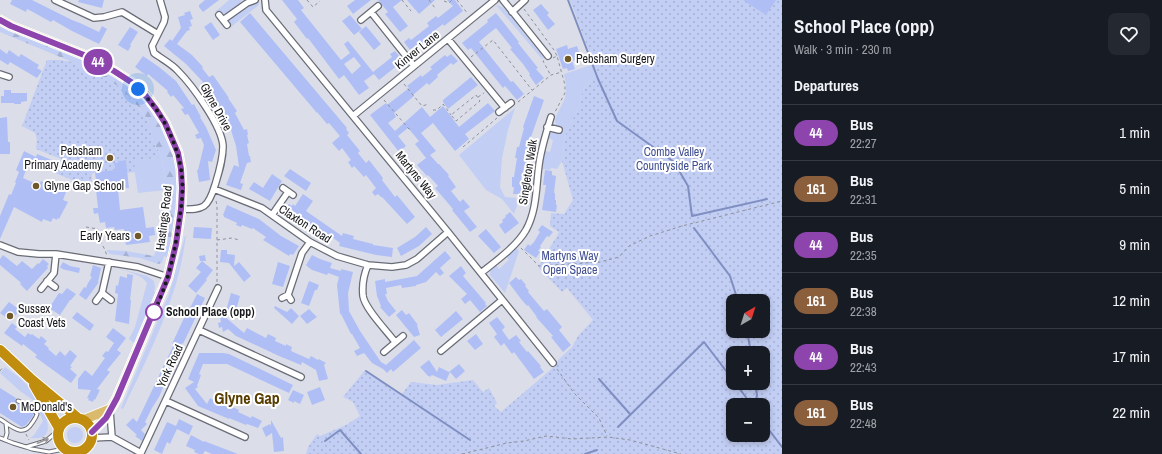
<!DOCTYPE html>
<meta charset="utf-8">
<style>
:root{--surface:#171b24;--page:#242831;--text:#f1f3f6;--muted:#9ea1a6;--line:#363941}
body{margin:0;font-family:"Archivo Narrow",sans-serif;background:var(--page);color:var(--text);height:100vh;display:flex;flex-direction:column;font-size:15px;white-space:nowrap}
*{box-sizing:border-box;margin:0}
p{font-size:13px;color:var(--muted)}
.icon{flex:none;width:22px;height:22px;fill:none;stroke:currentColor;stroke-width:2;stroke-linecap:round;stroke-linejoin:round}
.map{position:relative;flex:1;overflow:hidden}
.drawer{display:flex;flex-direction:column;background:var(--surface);width:380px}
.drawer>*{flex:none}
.badge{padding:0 8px;border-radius:13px;font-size:14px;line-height:26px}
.needle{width:26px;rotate:39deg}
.controls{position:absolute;left:726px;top:294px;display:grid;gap:8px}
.controls a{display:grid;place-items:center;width:44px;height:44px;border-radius:8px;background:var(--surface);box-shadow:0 2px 6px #0003;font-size:20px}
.you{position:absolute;width:20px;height:20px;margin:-10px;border:3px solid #fff;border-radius:50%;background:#1a73e8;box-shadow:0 0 0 6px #1a73e833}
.map>.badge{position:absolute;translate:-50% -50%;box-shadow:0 0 0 2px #fff}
h2{padding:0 12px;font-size:15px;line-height:36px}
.round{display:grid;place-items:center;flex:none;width:42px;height:42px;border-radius:8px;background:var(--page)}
.headline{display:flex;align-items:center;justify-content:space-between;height:68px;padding:0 12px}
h1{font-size:19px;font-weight:700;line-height:30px}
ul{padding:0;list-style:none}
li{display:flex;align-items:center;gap:12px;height:56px;padding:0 12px;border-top:1px solid var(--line)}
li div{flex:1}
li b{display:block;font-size:15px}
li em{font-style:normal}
li .badge{min-width:44px;font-weight:700;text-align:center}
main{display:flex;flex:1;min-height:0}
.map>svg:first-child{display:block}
</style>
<main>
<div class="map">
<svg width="782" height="454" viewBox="0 0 782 454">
<defs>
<pattern id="forest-firs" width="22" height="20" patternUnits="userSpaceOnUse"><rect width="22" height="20" fill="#c2cef4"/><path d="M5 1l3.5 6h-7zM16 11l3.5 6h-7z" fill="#a6b0d1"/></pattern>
<pattern id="park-dots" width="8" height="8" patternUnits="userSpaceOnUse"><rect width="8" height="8" fill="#c2cef4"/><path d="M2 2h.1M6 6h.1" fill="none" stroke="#a6b0d1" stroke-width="1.8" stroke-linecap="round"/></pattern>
</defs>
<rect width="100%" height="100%" fill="#dbdee9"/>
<path fill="#c2cef4" d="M229,0H242L238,6L226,14L215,12Z
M258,2L259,5L231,27L228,24V18L248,5Z
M496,5L502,7L507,11L544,58L542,59Z
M594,64L597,73L584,88L579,106L565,136L562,161L557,169L551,168L550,170L542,169L545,151L550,152L553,140L548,138L549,133L554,132L559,133L561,127L556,125L555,120C557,111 565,103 566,93C567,87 565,80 564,74Z
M515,108L508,130L502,158L500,187L505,197L516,198L517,206L514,214L502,199L486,190L459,155Z
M162,157L166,190L138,193L133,161Z
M185,236H186C183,256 179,277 172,296C159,335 141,372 123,409L121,408L169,294Z
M516,248L519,251L505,293L490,275V270L496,265L499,269L509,260L506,256Z
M120,269L147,276L154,281L155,287L154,292H155L134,343L129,339L135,327L147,283C142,275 129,272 120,269Z
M5,367C10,371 17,375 22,380C34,391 69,443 30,438L34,435L43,421L34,401L20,391L0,373Z
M67 435a8 8 0 1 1 16 0a8 8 0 1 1-16 0Z"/>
<path fill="url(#forest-firs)" d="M0,25C18,33 35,41 53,48C86,61 118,74 143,99C151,107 158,119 163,129C170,142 175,155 177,170C180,199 174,229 170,258L164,256L162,263L158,264L140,258L110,254L106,250L126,251L154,256L164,225L170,190H166L162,157L153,142L148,120L135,103L116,85L72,62L0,32Z"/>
<path fill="url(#park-dots)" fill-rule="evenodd" d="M570,0H782V454H306L308,447L317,434L320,436L346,425L360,416L353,402L343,397L365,370L402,394L411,382L437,385L473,380L483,392L489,388L497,403L494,406L501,412L555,366L559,359L572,347L578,336L593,320L567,288L562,292L538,267L557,236L559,232L550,226L551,213L564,214L573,200L562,161L565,136L579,106L584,88L597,73ZM733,301H763V331H733ZM733,353H763V383H733ZM733,405H763V435H733Z
M47,60H60L72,62L116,85L126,93L148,120L153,142L162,157L134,161L135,172L127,173L126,160L118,161V163H114L115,170L95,172L92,174V188L55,173L61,159L36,149L37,140L35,133L22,126Z"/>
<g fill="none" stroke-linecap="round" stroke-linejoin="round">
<path stroke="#808fc2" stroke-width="2" d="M568,0L598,79L617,121L674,162L688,186L692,216L767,199
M694,228L730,276L738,301
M747,331L751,353
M366,371L470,440
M599,379L630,414
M735,383L752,405
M755,405L757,395L755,383
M763,422L782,447
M618,427L704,342L733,380
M325,441L340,430L361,454
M585,454L597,450"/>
</g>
<path fill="#afbff5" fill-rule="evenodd" d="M12,0H32L72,20L80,23L99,32L102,26L107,29L99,44L72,31L53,20L51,22L31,11L27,9L26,12L10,4Z
M79,0H104L102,8L78,2Z
M205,0H219L203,12L199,7V5Z
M282,0H298L304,8L301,10L341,60L350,53L344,44L348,41L373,72L392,57L390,54L395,51L402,60L397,63L398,65L379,80L374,74L364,81L369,88L359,95L344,75L339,79L308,38L307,39L294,22L297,19ZM354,57L361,66L352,74L344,64Z
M355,0H371L353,14L347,6Z
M378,0H402L393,7L408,26L400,32L385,14L388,12Z
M407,0H435L419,14Z
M447,0H455L463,11L444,26L443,24L434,31L436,34L417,48L416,46L410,50L404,42L409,38L411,40L429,26L427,23L436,16L438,18L453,6Z
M743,0H776L766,15Z
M541,4L549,13L547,15L555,24L548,30L533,10Z
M190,11L193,19L190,20L192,26L189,27L190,30L187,31L177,44L192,55L203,67L202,68L209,77L213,75L229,98H228L237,111L235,113L244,130L247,129L248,135H247L249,143L247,144L249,156H250L251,162L247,163L240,183L243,184L241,190L226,185L234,165L239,167L236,146L231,130L226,121L228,120L208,91L207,92L201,84L203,82L186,64L164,46L170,39L172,41L181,28L178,17L185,15L184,13Z
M250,13L347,128L346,129L349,133L347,135L360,151L358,153L366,163L369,160L383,178L382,180L395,197L397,195L415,217L407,224L382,197H381L378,194L375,196L372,192L376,188L366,175L364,177L354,166L352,168L348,162L351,160L342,148L339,151L332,143L340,136L329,123L327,124L317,112V113L240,22Z
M496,13L519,42L518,43L538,68L536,69L544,78L536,85L529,75L530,74L523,64L510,49L512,48L496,28L487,35L479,42L511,82L513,81L524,94L517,100L505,86L503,88L471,48L468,50L462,43L488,22L487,20Z
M350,15L362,29L354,35L342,21Z
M211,22L220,35L213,40L204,27Z
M366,26L381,44L374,50L359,32Z
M130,27L138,32L130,45L131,46L128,51L118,45Z
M567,45L568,49L577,46L581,58L572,61L575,69L568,71L567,68L563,69L556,49Z
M0,49L7,54L9,50L19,57L21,54L39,65L37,68L42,71L37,78L10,62L8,65L0,60Z
M451,54L458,61L453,65L451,63L437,75L438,77L429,85L427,83L413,95L414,96L394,113L396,117L388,123L395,131L422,107L430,117L443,106L459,127L488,103L495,111L465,134L469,139L455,151L433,123L421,133L436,151L430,155L438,164H439L449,175L448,176L456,187L451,191L460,202L463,199L470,207L464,211L477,227L470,232L452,210L453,209L435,188L438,186L428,175L427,176L417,165L426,158L415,144L419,141L408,128L398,136L406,146L399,152L370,115L386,103L387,105L409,88L407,86L421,75L422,77L432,69L430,67L445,55L447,57Z
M143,56L159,67L176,81L192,105L194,104L201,117H200L206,127L216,150L212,162L208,161L210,180L199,182L197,170H198L204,145L201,138L197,139L195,135L199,133L188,114L185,115L181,109L184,108L173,95L171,97L167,92L168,91L148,74L147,76L135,67Z
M471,77L478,85L448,109L443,102V100Z
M4,90H11V93H27V101L21,102V104H14V103H1V96H4Z
M534,96L544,100L531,137L530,136L528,149L526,148L524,159L526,160L525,166L524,165L523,177H521V188H523V194H513L514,187H512V177H514L517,158H515L517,147H519L524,128L523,127Z
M7,117L8,142H10V154H0V118Z
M24,151L36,157L37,154L54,161L50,169L30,160L23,178L39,185L41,181L66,192L63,200L68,202L59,219L57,218V220L53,218L51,222L43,219L42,222L14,207L0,239V216L9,194L11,195L16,183L15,182L19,172L16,170Z
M126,160L129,188L118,189L120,210L143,207L146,228L154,227L155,235L149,236L150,242L126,245L124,229L115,230L114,227L106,228L105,222L100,223L98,213L94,214L93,208H98L96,190L97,191L95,172L115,170L114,163H118V161Z
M290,169L311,183L306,191L284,176Z
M545,170L552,171V175L556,176L554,193H555V200H556V205H557L556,212L542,210L546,185H543Z
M272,174L282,181L270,201L249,189L254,182L263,188Z
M303,194L313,201L306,211L342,236L343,233L354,236L353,239L373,244V245L393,248L392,257L376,255L339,246L340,243L332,237L330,240L287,213L288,211L286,209L289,204L292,206L293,204L295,206Z
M227,205L259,219L281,236L299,246L293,255L290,254L289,256L263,240L266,237L253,228L252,229L242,225L241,227L236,225L237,223L224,217V216L223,215Z
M510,212L519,223L505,234L499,225L503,222L502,220L506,217L505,216Z
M542,225L553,232L549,237L547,236L540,246L541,247L538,251L540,252L536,258L524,250L528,244L530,246L534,242L540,232L538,230Z
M194,227L212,228L211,239L193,238Z
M426,227L432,234L419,246L401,256L397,248L415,237Z
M486,229L501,247L494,253L478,236Z
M221,250H227V254L235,255L234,266L239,262L251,276L244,282L229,263L220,262Z
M445,251L451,258L440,268L444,273L440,276L436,272L426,282L416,285V286L402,288L401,285L386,288L387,294H385L388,301L396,311L389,317L380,307L381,306L377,296L375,281L385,279V282L417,276Z
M3,255L17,266L22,261L32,269L38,263L39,264L43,259L49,264L47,266L48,268L27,291L20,284L21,283L19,281L0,265V259Z
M205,255L206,261H202L213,270L206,279L207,280L196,293L188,286L201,272L196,268L202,261H200L199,256Z
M312,255L320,259L332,263L330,268L341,271V269L353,272L348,293L349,311L360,331L381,362L386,365L414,340L421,348L393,372L391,369L387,373L383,369L372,363L364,353L357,356L354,351L360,348L352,334H351L341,314H340L337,285L339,277L328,273L327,275L312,270L308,267L306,265Z
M63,262L70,266L80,268L79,273L62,269L60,267Z
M278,262L290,266L283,287L272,284Z
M93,265L101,268L98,282H99L86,300L79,295L84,287L86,288L88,283L92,277L90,276Z
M461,266L466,273L463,276L486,303L485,304L487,306L480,312L470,300L465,304L461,299L467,294L449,276Z
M127,274L133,275L130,300H131L129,324L115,321L118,294L115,293L116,285L118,286L120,276L127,278Z
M516,277L519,280L521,279L526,285L525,286L529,291L528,292L544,311L547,309L562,327L559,330L571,345L563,352L551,337L553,336L536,317H537L528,305L527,306L521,299L509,283Z
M309,281L319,285L317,290H315L309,306L301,303Z
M67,288L76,294L71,300H70L60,315L49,308L59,293L62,294Z
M231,293L240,296L235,314L226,311Z
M197,294L205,298L183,344L182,343L159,397L152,408L145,422L147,424L141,430L145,434L142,441L135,436L137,435L126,425L133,418L137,422L174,344H172L189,307L190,308Z
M9,302L20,310L11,321L0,313Z
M275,306L287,312L291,308L299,316L292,324L274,308Z
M309,309L317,317L307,324L300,316Z
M402,310L406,315L409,313L418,325H417L420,335L414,337L396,315Z
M456,311L463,319L441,337L435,330Z
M77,312L94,325L90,331L72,318Z
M224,316L244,333L247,328L266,338L268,334L276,338L275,341L286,346V344L292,347L291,351L309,359L311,356L318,360L319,359L326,363L324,365L328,379L319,381L316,370L302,362L301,365L279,356L236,336L228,329L223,332L222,327L219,328L218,323L221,322L220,317Z
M497,317L505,327L502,330L509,340L516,335L521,341L519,342L527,352L528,351L541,366L540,367L544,372L534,379L514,352L512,354L504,343L501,346L494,337L497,334L489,323Z
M12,323L17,327L15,329L25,337L28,333L31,335L32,334L39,339L41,336L47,341L44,344L49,348L48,349L56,356L60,351L65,356L70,350L77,356L70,366L72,367L70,369L77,375L71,383L35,357L37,355L23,344L22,346L4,333Z
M113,328L126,338L117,350L121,353L107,370L110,372L97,389L100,390L95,400L94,399L93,402L88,400L89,398H87L91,390L78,389V379L85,370L92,376L105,358L102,356L106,351L108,352L114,343L106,337Z
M476,334L483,344L475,350L467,341Z
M199,353H223L229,354L293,385L289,393L227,364H203L199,374L201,375L197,386L198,387L195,389L207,404L210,398L228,407V405L239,410L238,412L251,418L252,416L262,421L258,428L247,424L246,425L229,418V419L198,406L185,388L194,382L188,379Z
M429,360L437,372L439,367L449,372L459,364L465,371L456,379L450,372L446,381L432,375L430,377L429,376H428L420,367Z
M320,387L325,400L312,405L307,392Z
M0,388L16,398L15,401L16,403L27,409L33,413V416L26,425L22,427L0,413Z
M293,390L304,395L300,404L294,401V403L288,400Z
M179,419L193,426L189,435L177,429L170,444L167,442L162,454L154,450L167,422L176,426Z
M271,420L281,438L283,437L284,451L274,452L272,433L266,437L262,428L270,424L271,426Z
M191,435L204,442V441L238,454H212L205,451L203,454H199L194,452L195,450L186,446Z"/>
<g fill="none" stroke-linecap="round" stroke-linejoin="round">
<g stroke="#696c75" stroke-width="5">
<path id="lane" d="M0,419C11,426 23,438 32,423C34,420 36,418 37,414C33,407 26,404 18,401
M0,438L13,443L26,447L32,449L49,452L64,449
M5,440L7,433L6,423
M26,447L46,441L58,431"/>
</g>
<g stroke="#696c75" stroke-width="8">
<path id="street" d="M55,0L94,18L104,17L122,12L158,34
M160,0L165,17L164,22L152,46L154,53C162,59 172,64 178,71C192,85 222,126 223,146C223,160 219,172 215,185C208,208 204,210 181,209
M265,0L266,10L448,232L553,363
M503,0L548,56
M371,12L414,66
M512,12L525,0
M219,15L227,25
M223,20L247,3L255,0
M361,20L378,6
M448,39L505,108
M0,74L9,77
M499,112L511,103
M353,116L495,0
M547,127L559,130
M283,188L293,195
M214,189L262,208L310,242L337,256L368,265L392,267L406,265L417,259L448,232
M272,215L288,192
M0,245L18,252L39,254H56L138,267L168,277
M368,265C364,274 362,286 363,296C365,309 387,331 395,342
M481,273C496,261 516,247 526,230C537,210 536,187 539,165C541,149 546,133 551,117
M47,281L55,287
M41,289L54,273L56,254
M102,293L111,300
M288,295L302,253L310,242
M282,298L288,295L291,300
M96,301L102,293L109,262
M199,330L301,377
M441,351L502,300
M384,352L403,336
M166,401L245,437
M110,411L112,437
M92,438L112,437L141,453L218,288"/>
</g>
<g stroke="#fff" stroke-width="11">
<path id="primary" d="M0,20L11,26L89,57L114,71L131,82L146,95L156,109L165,123L178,153L181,169L182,188L181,209L176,243L168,277L117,398L105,418L92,432
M83,420L110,409"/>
</g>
<g stroke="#fff" stroke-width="12">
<path id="highway" d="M0,350L30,378L78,418
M34,385L59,428
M58 435a17 17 0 1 1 34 0a17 17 0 1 1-34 0Z"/>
</g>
<path stroke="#8e9098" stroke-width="1" stroke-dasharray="3 3" stroke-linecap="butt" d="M307,0L313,7L320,1
M402,0L411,11
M429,0L435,8
M457,0L468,14
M444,1L449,3L452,0
M524,9L554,50L557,56
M471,57L493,40L532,90
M553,58L557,56L565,85V93L555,112
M544,61H543L550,74
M404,84L422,106L429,104
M476,95L480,101L456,121L451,115Z
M478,97L484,93
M384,100L409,129H411
M518,102L551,75L562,72
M433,110H437L443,104L451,115
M463,147L497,118
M216,201L217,205V282
M86,227L98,229L101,242L105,250L107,256
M217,240L232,238L239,240
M521,248L539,266L600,262L619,257L629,246L650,236L682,226L782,201
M557,369L574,393L599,418L607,436
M0,371L3,367
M26,434L29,440
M462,454L507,443L524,441L546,436L572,439L608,437L630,440L681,454"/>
<use href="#lane" stroke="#fff" stroke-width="3"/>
<use href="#street" stroke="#fff" stroke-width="5.5"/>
<use href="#primary" stroke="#dabb6e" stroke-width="9"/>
<use href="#highway" stroke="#c18d0e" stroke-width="10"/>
</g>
<defs><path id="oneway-shaft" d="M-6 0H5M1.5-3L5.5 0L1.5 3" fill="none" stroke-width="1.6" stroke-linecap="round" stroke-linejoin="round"/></defs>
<use stroke="#979799" href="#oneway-shaft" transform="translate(43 441) rotate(-22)"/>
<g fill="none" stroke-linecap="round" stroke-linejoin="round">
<g stroke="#fff" stroke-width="9">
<path id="line" d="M0,20L11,26L89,57L114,71L131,82L146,96L156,109L165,123L178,153L181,169L182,188L181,209L176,244L168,277L117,398L106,418L92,432"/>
</g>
<use href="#line" stroke="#8e44ad" stroke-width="6"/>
<path stroke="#17181c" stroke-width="4" stroke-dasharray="0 7.2" d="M138,89C160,108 176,140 181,169C184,186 182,204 179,221C175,253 168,283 154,312"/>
</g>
<g fill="#715829" stroke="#fff" stroke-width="1.5">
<circle cx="568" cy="59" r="4"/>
<circle cx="110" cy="158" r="4"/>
<circle cx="36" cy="186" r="4"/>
<circle cx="138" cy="236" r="4"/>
<circle cx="10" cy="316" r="4"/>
<circle cx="13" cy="407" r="4"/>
</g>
<circle fill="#fff" stroke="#8e44ad" stroke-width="2" cx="154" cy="312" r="8"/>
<g text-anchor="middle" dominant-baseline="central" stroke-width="4" stroke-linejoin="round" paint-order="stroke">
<g font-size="12" fill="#17181c" stroke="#fff">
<text transform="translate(417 50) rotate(-39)">Kinver Lane</text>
<text transform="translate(216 107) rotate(61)">Glyne Drive</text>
<text transform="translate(528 172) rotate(-81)">Singleton Walk</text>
<text transform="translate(416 175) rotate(51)">Martyns Way</text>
<text transform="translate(164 218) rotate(-83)">Hastings Road</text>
<text transform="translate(305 224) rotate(33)">Claxton Road</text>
<text transform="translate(170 366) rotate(-65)">York Road</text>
</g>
<g font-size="12" fill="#17181c" stroke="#fff" text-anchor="start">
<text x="576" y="59">Pebsham Surgery</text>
<text x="102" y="151" text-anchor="end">Pebsham<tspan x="102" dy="14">Primary Academy</tspan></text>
<text x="44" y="186">Glyne Gap School</text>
<text x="130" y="236" text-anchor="end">Early Years</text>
<text x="18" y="309">Sussex<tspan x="18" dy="14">Coast Vets</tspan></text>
<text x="21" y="407">McDonald's</text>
</g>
<g font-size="12" fill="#404f91" stroke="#fff">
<text x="674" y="152">Combe Valley<tspan x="674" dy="14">Countryside Park</tspan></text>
<text x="570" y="256">Martyns Way<tspan x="570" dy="14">Open Space</tspan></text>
</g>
<g font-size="12" font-weight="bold" fill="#17181c" stroke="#fff" text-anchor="start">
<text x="166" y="312">School Place (opp)</text>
</g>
<g font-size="16" font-weight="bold" fill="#583d00" stroke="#fff">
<text x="247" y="398">Glyne Gap</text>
</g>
</g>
</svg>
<div class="controls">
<a><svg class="needle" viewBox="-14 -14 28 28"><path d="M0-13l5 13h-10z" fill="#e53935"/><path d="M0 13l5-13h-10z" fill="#9ea1a6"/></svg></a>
<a>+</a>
<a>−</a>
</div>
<div class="you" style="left:138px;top:89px"></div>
<b class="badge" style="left:98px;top:62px;background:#8e44ad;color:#fff">44</b>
</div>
<section class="drawer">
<div class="headline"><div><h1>School Place (opp)</h1><p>Walk · 3 min · 230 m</p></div><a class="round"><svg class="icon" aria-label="heart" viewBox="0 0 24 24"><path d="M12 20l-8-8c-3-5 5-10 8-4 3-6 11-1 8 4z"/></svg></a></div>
<h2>Departures</h2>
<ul>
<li><span class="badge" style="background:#8e44ad;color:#fff">44</span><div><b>Bus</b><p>22:27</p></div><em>1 min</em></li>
<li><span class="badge" style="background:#8b5e3c;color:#fff">161</span><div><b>Bus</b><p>22:31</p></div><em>5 min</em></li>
<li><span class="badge" style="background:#8e44ad;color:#fff">44</span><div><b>Bus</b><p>22:35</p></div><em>9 min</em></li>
<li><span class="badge" style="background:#8b5e3c;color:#fff">161</span><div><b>Bus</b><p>22:38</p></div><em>12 min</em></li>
<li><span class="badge" style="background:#8e44ad;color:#fff">44</span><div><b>Bus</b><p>22:43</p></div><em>17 min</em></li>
<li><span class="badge" style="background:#8b5e3c;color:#fff">161</span><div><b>Bus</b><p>22:48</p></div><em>22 min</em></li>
</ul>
</section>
</main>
